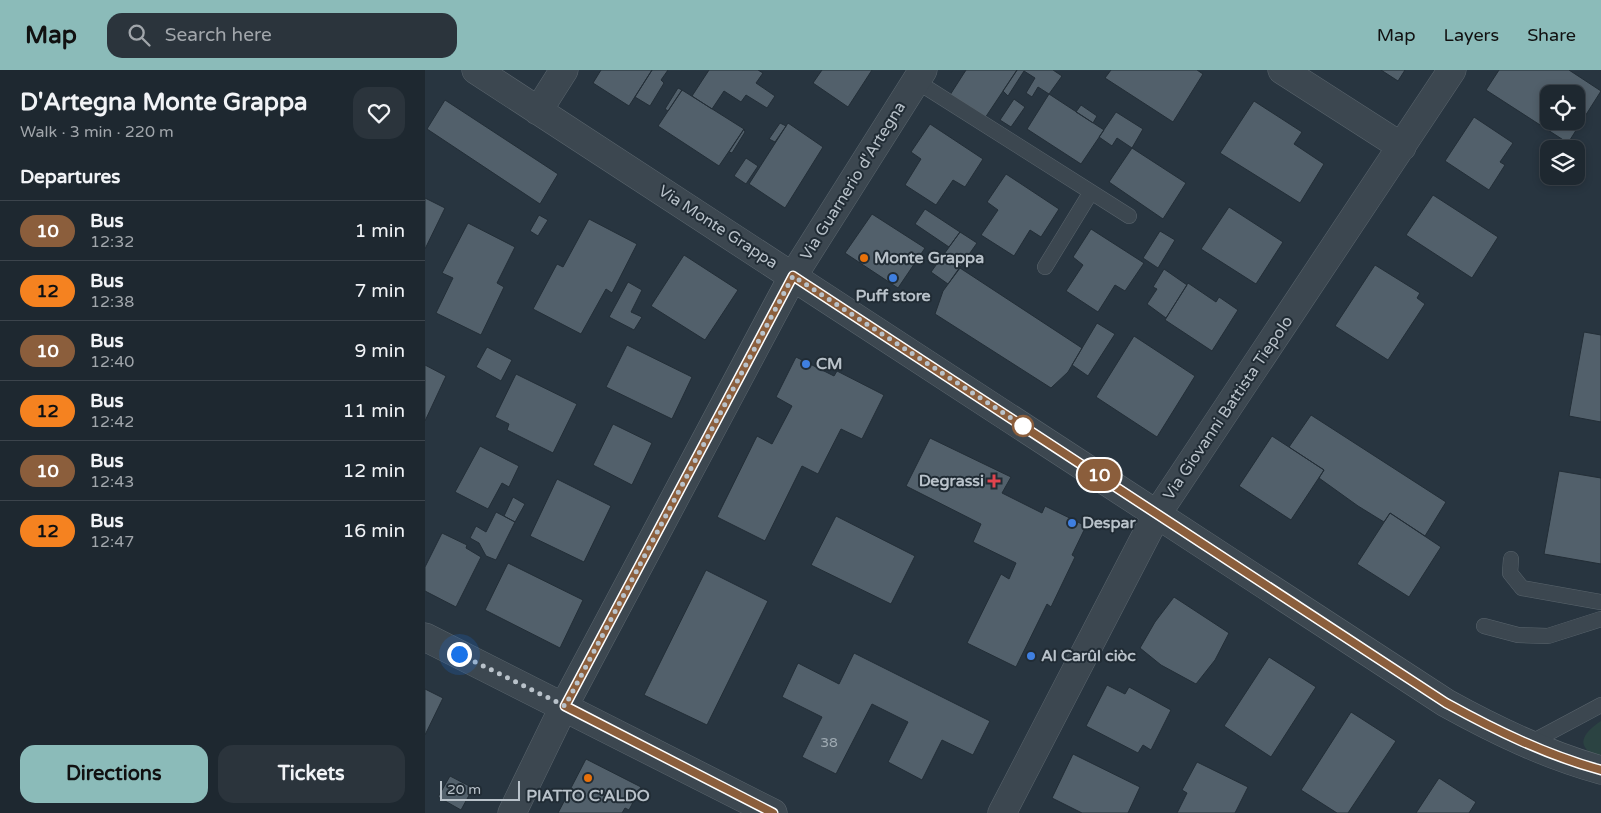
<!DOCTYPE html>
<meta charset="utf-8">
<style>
:root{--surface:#1e2830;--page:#2b343c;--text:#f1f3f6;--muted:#a1a6ab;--line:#3c444c;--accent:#8bbbb9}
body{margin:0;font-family:"Varela Round",sans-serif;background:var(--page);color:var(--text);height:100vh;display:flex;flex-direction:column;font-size:19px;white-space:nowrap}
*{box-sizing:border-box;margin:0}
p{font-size:16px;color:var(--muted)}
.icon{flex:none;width:28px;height:28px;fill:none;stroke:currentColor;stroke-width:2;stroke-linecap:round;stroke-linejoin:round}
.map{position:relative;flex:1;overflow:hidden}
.sheet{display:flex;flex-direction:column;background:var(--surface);width:425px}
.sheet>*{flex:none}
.badge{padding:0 10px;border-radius:16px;font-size:18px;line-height:32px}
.tools{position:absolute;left:1115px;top:15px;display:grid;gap:10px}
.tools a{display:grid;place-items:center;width:45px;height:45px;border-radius:10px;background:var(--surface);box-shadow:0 2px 8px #0003,0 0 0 1px var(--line);font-size:25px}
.scale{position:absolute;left:15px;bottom:12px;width:80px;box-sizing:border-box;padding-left:5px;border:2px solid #b9c2ca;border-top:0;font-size:14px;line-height:18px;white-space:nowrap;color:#b9c2ca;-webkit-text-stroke:4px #212c35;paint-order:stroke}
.you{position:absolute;width:25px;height:25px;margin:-12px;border:4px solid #fff;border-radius:50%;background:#1a73e8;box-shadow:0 0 0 8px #1a73e833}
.map>.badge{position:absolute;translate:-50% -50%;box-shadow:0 0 0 2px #fff}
h2{padding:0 20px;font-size:19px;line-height:45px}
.round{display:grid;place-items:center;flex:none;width:52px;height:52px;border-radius:15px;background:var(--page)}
.head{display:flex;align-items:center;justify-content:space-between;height:85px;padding:0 20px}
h1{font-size:24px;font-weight:700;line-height:38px}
.cta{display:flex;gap:10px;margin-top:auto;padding:10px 20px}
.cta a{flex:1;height:58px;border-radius:15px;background:var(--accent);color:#111;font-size:20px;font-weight:700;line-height:58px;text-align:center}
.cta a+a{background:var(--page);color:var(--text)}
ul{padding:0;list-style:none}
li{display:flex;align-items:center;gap:15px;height:60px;padding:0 20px;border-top:1px solid var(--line)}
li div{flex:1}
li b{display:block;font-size:19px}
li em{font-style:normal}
li .badge{min-width:55px;font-weight:700;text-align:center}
header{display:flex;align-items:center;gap:30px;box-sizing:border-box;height:70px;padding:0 25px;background:var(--accent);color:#111}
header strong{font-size:24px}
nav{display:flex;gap:28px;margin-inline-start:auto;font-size:18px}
.search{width:350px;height:45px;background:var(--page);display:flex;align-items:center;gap:12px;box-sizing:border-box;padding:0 18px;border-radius:15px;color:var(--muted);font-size:19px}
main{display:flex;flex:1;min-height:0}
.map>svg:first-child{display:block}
</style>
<header>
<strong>Map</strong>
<div class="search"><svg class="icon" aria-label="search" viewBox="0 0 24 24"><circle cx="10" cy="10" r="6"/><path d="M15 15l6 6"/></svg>Search here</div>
<nav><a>Map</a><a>Layers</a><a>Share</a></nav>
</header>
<main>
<section class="sheet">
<div class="head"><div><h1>D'Artegna Monte Grappa</h1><p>Walk · 3 min · 220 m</p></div><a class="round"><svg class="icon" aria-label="heart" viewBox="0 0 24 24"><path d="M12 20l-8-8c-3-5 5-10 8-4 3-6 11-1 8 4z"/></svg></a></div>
<h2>Departures</h2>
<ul>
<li><span class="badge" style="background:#8b5e3c;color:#fff">10</span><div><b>Bus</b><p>12:32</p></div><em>1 min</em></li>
<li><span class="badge" style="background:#f58220;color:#111">12</span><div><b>Bus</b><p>12:38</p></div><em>7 min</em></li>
<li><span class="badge" style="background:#8b5e3c;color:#fff">10</span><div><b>Bus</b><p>12:40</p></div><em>9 min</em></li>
<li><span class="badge" style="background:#f58220;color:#111">12</span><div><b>Bus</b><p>12:42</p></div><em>11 min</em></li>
<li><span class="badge" style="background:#8b5e3c;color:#fff">10</span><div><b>Bus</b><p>12:43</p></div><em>12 min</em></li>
<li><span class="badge" style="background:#f58220;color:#111">12</span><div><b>Bus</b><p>12:47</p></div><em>16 min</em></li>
</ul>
<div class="cta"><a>Directions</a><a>Tickets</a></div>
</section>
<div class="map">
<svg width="1176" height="743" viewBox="0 0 1176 743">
<rect width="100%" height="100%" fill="#283540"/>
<path fill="#2b4342" d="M1176,651V688C1150,678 1155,665 1176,651Z"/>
<path fill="#52606b" stroke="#232e37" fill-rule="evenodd" d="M176,0H227L204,36L168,13Z
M227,0H243L236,10L239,13L225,36L210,27Z
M284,0H333L338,3L331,13L350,26L342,38L321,25L316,32L299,21L287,39L267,26Z
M397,0H447L423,37L388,13Z
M541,0H592L560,48L525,25Z
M592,0H628L637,6L624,24L613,17L607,27L601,23L610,8L599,1L583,26L578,21Z
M686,0H772L778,4L748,52L680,8Z
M956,0H980L973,11Z
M1074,0H1144L1176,21L1143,73L1061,20ZM1124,24H1151V51H1124Z
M253,18L257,20L243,41L240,39Z
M257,20L319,59L294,96L233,56Z
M624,24L679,60L656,94L602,59Z
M589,29L600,37L586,57L575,50Z
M20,30L133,104L115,134L2,59Z
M829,31L877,62L869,74L899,94L875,133L795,83Z
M656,35L672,46L668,53L651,42Z
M691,42L718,59L707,78L692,68L687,76L674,67Z
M1049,47L1088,73L1075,92L1080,95L1064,120L1020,91Z
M355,53L361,56L350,72L344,69Z
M363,53L398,77L360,138L324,114Z
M505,54L558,89L540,117L528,110L511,135L480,115L496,89L486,82Z
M319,59L320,62L307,83L304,82Z
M707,78L761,113L738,149L684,112Z
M321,88L333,96L321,114L309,106Z
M581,104L634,139L616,167L605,160L589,186L556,165L573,140L562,132Z
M1008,125L1073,167L1047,208L981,165Z
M0,128L20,138L0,179Z
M804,137L858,172L831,214L776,179Z
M500,139L535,162L524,177L490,154Z
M447,144L500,178L473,218L420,183Z
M114,145L123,150L113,166L105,161Z
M164,149L212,174L187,223L181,219L156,264L108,239L132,194L138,197Z
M43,153L90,177L72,213L79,217L56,265L11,243L28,208L17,203Z
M666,159L719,193L700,221L690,215L673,242L641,221L658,195L648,187Z
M735,161L750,170L733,198L718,188Z
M535,162L552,173L523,214L506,202Z
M259,185L313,220L280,270L226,236Z
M950,195L995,223L992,228L1000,234L963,290L910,256Z
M535,198L657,278L643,302L626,318L510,244L518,221Z
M739,199L762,215L741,248L722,234L732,219L728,217Z
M203,212L217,220L206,242L217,247L209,260L184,247Z
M763,213L791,232L794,227L813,240L787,281L740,250Z
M672,253L690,264L663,306L647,295Z
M1159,262L1176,265V352L1144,346Z
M709,266L770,306L732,367L671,327Z
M202,275L267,307L247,349L181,317Z
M62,277L87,290L76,311L51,297Z
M371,287L409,306L412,301L459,325L437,369L416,359L393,404L377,396L340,471L292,447L332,366L347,374L367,336L351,327Z
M0,295L21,306L0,351Z
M91,304L152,334L128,383L82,360L84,354L70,347Z
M886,345L1021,432L1000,466L965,443L959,452L933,436L894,408L899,400L864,377Z
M188,354L227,373L207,415L168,395Z
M847,366L899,400L866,450L814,416Z
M505,368L586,407L577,423L617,443L620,436L661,456L647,485L650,487L626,537L622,534L591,597L542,573L576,504L584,509L591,493L548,472L556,454L481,416Z
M55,376L94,396L84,417L77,413L63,439L30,422Z
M1134,401L1176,408V494L1119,484Z
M132,409L186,436L159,492L105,466Z
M88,427L100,434L90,452L79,446Z
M71,442L90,452L71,490L61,486L54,473L45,468L51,456L61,462Z
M965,443L1016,477L984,527L932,494Z
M411,446L490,486L466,534L386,495Z
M17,463L42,475L41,478L56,487L31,537L0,521V497Z
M83,493L158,530L135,578L60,540Z
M281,500L343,531L282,655L219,625Z
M749,527L804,563L790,590L771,614L736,595L715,578L730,552Z
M429,583L565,651L548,685L517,670L497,710L463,692L483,652L447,634L411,704L377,687L397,647L357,627L373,593L414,614Z
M844,587L891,617L846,687L799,656Z
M682,615L700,624L704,617L746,640L726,680L718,675L713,683L661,656Z
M0,619L18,628L0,665Z
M926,642L971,671L923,743H912L876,720Z
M648,684L715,717L703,743H657L627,728Z
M161,689L216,717L204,740L200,738L197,743H133Z
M772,692L823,717L810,743H752L762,723L757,720Z
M25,706L48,718L36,740L13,727Z
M1014,708L1051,732L1044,743H991Z"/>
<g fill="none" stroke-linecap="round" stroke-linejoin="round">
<g stroke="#5a656d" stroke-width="16">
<path id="lane" d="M491,11L704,146
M620,197L666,122
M1086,489L1085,503L1097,518L1176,532
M1059,556L1093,565L1123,566L1176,549
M1103,674L1176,635"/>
</g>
<g stroke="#5a656d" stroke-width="29">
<path id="street" d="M51,0L1021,633C1070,660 1121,685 1176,700
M857,0L977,77
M113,41L139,0
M0,567L348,743
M87,743L139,636L368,206L498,0
M577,743L732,444L1027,0"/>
</g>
<use href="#lane" stroke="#3c4750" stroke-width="15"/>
<use href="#street" stroke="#3c4750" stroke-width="28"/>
</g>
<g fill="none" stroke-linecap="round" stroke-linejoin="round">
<g stroke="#fff" stroke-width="11">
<path id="line" d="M348,743L140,636L368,206L1021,633C1070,660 1121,685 1176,700"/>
</g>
<use href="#line" stroke="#8b5e3c" stroke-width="8"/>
<path stroke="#b9c2ca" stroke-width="5" stroke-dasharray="0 9" d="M34,584L140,636L368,206L603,359L598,356"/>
</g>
<g fill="#e8710a" stroke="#212c35" stroke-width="2">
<circle cx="439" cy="188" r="5"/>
<circle cx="163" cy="708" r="5"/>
</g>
<g fill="#3f7fe0" stroke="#212c35" stroke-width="2">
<circle cx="468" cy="208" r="5"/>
<circle cx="381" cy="294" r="5"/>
<circle cx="647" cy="453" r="5"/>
<circle cx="606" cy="586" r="5"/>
</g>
<circle fill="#fff" stroke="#8b5e3c" stroke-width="2.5" cx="598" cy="356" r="10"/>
<path fill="#e0444e" stroke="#212c35" stroke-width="2" d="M566.5 403.5h5v5h5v5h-5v5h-5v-5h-5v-5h5z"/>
<g text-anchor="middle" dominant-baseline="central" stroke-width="4" stroke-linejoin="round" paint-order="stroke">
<g font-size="14" fill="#9faab2">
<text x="404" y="672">38</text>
</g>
<g font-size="16" fill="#b9c2ca" stroke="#212c35">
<text transform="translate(428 111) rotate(-58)">Via Guarnerio d'Artegna</text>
<text transform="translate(293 157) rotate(33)">Via Monte Grappa</text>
<text transform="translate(803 338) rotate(-56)">Via Giovanni Battista Tiepolo</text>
</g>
<g font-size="16" font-weight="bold" fill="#b9c2ca" stroke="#212c35" text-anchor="start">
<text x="449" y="188">Monte Grappa</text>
<text x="468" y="226" text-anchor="middle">Puff store</text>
<text x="391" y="294">CM</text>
<text x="559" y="411" text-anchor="end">Degrassi</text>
<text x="657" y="453">Despar</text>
<text x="616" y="586">Al Carûl ciòc</text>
<text x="163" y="726" text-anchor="middle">PIATTO C'ALDO</text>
</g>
</g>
</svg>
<div class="tools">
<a><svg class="icon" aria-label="locate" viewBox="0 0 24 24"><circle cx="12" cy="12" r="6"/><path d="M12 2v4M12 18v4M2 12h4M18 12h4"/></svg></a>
<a><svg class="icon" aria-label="layers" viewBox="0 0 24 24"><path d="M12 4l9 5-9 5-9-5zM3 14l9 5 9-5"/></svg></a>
</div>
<div class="scale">20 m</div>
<div class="you" style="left:34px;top:584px"></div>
<b class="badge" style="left:674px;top:405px;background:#8b5e3c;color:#fff">10</b>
</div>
</main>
